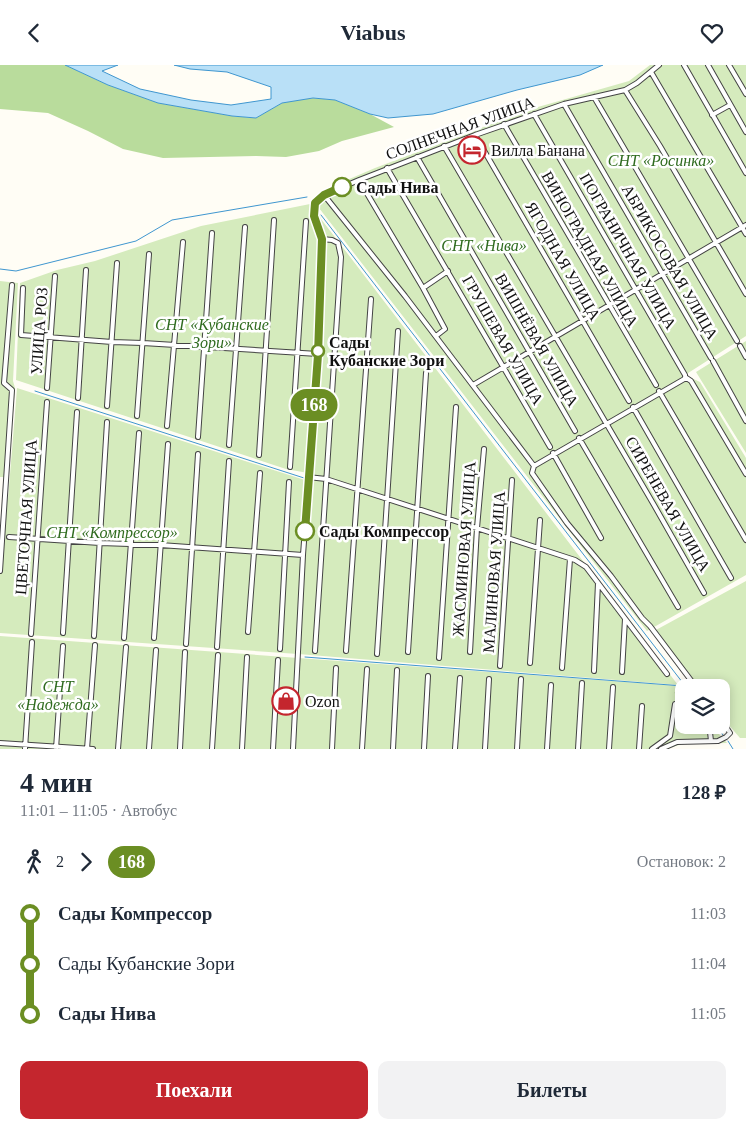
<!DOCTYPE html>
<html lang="ru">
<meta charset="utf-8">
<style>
:root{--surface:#fff;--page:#f2f2f3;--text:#1f2937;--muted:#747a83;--accent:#c4262e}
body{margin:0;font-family:Georgia,serif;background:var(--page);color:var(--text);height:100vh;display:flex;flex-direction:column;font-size:19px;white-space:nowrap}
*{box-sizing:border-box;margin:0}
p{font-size:16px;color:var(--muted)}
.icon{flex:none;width:28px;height:28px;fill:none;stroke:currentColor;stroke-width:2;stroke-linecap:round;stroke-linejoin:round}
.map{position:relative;height:684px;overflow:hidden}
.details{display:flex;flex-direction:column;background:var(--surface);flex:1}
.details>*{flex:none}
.badge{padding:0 10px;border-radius:16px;font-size:18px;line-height:32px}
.tools{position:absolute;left:675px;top:614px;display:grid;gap:10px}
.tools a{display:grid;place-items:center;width:55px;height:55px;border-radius:10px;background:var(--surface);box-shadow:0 2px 12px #0003;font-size:25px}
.map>.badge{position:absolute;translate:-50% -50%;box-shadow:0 0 0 2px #fff}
.legs{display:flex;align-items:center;gap:8px;height:55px;padding:0 20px;font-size:16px}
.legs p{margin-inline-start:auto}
.head{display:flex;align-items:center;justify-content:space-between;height:85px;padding:0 20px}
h1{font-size:28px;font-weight:700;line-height:38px}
.primary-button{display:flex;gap:10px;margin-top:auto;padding:10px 20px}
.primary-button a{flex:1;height:58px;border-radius:10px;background:var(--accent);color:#fff;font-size:20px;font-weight:700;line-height:58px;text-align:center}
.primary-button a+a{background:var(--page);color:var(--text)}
ul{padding:0 20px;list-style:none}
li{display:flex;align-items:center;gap:18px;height:50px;font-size:19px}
li i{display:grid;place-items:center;width:8px;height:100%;margin:0 6px;background:currentColor}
li i::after{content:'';width:12px;height:12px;margin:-6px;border:4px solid;border-radius:50%;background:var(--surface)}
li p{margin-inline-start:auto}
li:first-child i{background:linear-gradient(#0000 50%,currentColor 0)}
li:last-child i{background:linear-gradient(currentColor 50%,#0000 0)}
header{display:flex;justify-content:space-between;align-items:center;height:65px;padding:0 20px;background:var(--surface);font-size:22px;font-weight:700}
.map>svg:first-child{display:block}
</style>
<header><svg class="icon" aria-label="back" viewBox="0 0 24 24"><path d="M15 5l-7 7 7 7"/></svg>Viabus<svg class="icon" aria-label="heart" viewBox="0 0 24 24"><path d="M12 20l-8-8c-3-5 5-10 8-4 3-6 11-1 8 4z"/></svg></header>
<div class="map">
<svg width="746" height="684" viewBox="0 0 746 684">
<rect width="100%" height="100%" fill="#fffdf5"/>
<path fill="#d5ebbd" d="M650,0H708L746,67V271L685,310L700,317L746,393V510L647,566L319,143V130L326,124L375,103L531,44L629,16Z
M708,0H746V64Z
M315,138L321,154L678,620L298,589L0,568V481L3,441L8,434L17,323L308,416V408L286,404L16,315L20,218L57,205L95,196L201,161Z
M0,216L18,218L13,316L15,323L8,412H0Z
M746,276V388L696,307Z
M746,516V673H740L721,651V622H699L654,566Z
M0,571L680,621L684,627V660H711L727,678L682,679L667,684H0Z"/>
<path fill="#b9dc9c" d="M0,0H65L108,20L158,38L232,51L256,53L282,38L298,35L313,33L335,35L370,49L394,62L342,76L319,86L286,92L256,91L163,93L123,84L88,66L48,48L0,44Z"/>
<path fill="#b9e0f7" stroke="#3f96cf" d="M65,0H118L102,6L140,24L191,35L231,40L271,34V22L227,7L190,4L174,0H603L580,10L517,25L433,49L388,53L370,49L335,35L313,33L282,38L256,53L232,51L158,38L108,20Z"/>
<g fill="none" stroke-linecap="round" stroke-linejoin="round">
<path stroke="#3f96cf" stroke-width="1" d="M321,150L686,622
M0,204L16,206L136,176L172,155L307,132
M35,326L304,413
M305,592L683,621
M715,660L723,670
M728,676L733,684"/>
<g stroke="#444" stroke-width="6">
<path id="minor" d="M684,0L746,108
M708,0L746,67
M729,0L746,29
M651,7L746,169
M625,25L660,81L746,229
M594,32L737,276
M564,39L711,293
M534,49L685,310
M712,50L730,40
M504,59L656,320
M475,70L629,336
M444,81L654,440L704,528
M417,92L575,366
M387,103L550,382
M359,115L423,223L445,264L436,271
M324,130L405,231L534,401
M23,223L21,270L112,277L143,278L318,289
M423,223L448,206
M740,281L746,292
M713,296L746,356
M685,312L691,316L746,409
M686,313L534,401L532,408L567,458L611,511L642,553L650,561L696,622
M473,320L746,160
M47,323L55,211
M659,326L746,475
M78,333L86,205
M107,341L117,198
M633,342L731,513
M137,351L149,189
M167,361L183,177
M198,372L212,168
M579,373L678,542
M229,380L245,162
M553,388L601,473
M259,390L274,155
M290,402L306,156
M308,412L326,414L575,495L586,502L667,609
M9,472L100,478L160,480L303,490
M0,506L12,325L4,318L12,220
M248,567L260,408
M63,568L77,347
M31,569L47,337
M94,571L107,357
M124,573L139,368
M154,573L168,379
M186,579L198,389
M217,582L229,396
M280,584L289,417
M315,586L341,192L338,178L332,175L322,174
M346,586L371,234
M408,587L426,308
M470,587L477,463L484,384
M377,589L398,266
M439,593L456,342
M530,598L540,455
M500,601L512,415
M562,603L570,494
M594,606L598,518
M622,607L625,554
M678,628L684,636
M703,660L710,667L711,676
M0,678L93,684
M25,684L32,577
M56,684L63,581
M87,684L95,580
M118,684L126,582
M149,684L156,585
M180,684L185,587
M212,684L218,590
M242,684L247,592
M273,684L278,595
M293,684L303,490L318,289L322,174L314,151L315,138L324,130L359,115L475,70L564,39L625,25L637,18L659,0
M332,684L336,603
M362,684L367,604
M393,684L397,605
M424,684L428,611
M455,684L460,613
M485,684L489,614
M517,684L521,614
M547,684L551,620
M578,684L582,618
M609,684L613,622
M639,684L642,641
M652,684L670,671L675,639
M661,684L677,677L718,676L726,672L730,668L721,654"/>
</g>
<use href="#minor" stroke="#fff" stroke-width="4"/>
</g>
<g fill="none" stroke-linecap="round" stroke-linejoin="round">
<g stroke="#fff" stroke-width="11">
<path id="line-1" d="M305,466L318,290L322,174L314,151L315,138L324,130L342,122"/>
</g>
<use href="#line-1" stroke="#6b8e23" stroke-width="8"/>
</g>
<defs>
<g id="hotel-ring" transform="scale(1.4375)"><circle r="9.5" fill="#fff" stroke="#c4262e" stroke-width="1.5"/><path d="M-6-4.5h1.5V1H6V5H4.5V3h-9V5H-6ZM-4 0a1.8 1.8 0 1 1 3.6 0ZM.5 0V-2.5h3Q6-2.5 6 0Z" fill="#c4262e"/></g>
<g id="shop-ring" transform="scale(1.4375)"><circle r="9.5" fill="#fff" stroke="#c4262e" stroke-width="1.5"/><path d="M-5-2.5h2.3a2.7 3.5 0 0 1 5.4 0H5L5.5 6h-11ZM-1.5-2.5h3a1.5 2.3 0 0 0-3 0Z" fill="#c4262e"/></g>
</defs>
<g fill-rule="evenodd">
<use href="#hotel-ring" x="472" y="85"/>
<use href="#shop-ring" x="286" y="636"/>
</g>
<g fill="#fff" stroke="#6b8e23" stroke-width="2.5">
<circle cx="342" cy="122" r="9"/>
<circle cx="318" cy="286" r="6"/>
<circle cx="305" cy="466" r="9"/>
</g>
<g text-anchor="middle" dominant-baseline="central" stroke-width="5" stroke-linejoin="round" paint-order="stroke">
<g font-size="16" fill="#111" stroke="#fff">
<text transform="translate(460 63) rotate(-20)">СОЛНЕЧНАЯ УЛИЦА</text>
<text transform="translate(590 184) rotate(60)">ВИНОГРАДНАЯ УЛИЦА</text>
<text transform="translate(628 186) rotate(60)">ПОГРАНИЧНАЯ УЛИЦА</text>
<text transform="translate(563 196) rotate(60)">ЯГОДНАЯ УЛИЦА</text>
<text transform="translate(670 197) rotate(60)">АБРИКОСОВАЯ УЛИЦА</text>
<text transform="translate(39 266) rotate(-86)">УЛИЦА РОЗ</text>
<text transform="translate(503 275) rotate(60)">ГРУШЕВАЯ УЛИЦА</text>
<text transform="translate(537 275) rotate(60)">ВИШНЁВАЯ УЛИЦА</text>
<text transform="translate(668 439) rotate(60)">СИРЕНЕВАЯ УЛИЦА</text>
<text transform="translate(26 452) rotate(-86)">ЦВЕТОЧНАЯ УЛИЦА</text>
<text transform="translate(464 484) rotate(-86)">ЖАСМИНОВАЯ УЛИЦА</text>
<text transform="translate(494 507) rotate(-86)">МАЛИНОВАЯ УЛИЦА</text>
</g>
<g font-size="16" fill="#111" stroke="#fff" text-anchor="start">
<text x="491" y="85">Вилла Банана</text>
<text x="305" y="636">Ozon</text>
</g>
<g font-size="16" font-style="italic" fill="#2f6b1f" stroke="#fff">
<text x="661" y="95">СНТ «Росинка»</text>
<text x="484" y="180">СНТ «Нива»</text>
<text x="212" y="259">СНТ «Кубанские<tspan x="212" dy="18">Зори»</tspan></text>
<text x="112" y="467">СНТ «Компрессор»</text>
<text x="58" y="621">СНТ<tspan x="58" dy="18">«Надежда»</tspan></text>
</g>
<g font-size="16" font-weight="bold" fill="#111" stroke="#fff" text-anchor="start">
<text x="356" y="122">Сады Нива</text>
<text x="329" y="277">Сады<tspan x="329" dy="18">Кубанские Зори</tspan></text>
<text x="319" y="466">Сады Компрессор</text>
</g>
</g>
</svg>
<div class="tools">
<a><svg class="icon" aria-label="layers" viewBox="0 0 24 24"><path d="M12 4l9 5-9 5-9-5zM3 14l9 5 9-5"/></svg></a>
</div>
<b class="badge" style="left:314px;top:340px;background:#6b8e23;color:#fff">168</b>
</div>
<section class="details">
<div class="head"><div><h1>4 мин</h1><p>11:01 – 11:05 · Автобус</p></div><b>128 ₽</b></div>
<div class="legs"><svg class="icon" aria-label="walk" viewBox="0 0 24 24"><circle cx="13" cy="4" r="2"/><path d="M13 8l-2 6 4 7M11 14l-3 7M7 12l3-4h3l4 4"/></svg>2<svg class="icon" aria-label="forward" viewBox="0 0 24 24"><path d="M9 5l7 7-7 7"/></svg><b class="badge" style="background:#6b8e23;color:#fff">168</b><p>Остановок: 2</p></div>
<ul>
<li><i style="color:#6b8e23"></i><b>Сады Компрессор</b><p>11:03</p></li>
<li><i style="color:#6b8e23"></i><span>Сады Кубанские Зори</span><p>11:04</p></li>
<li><i style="color:#6b8e23"></i><b>Сады Нива</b><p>11:05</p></li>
</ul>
<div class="primary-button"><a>Поехали</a><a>Билеты</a></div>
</section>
